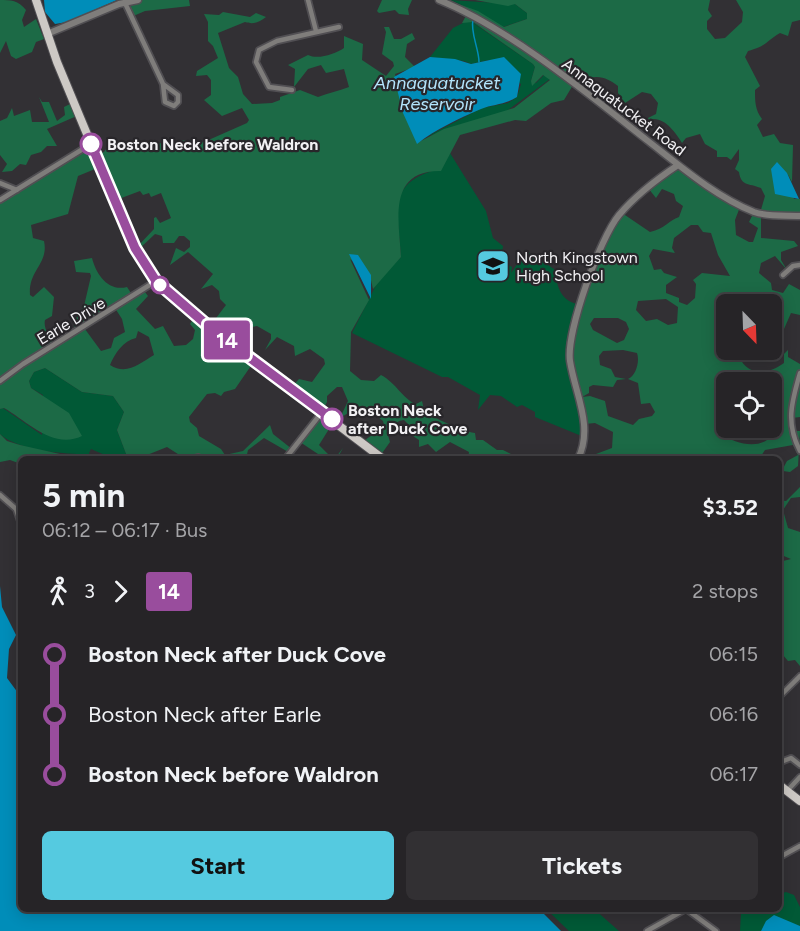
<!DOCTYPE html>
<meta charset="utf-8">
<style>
:root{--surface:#262427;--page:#323033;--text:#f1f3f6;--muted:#a4a4a7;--line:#424144;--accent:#55cae0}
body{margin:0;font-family:Figtree,sans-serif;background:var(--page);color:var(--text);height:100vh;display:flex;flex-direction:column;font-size:22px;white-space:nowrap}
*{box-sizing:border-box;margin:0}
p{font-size:20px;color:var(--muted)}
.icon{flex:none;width:33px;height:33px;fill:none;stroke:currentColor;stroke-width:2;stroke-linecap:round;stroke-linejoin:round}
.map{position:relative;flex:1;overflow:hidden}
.sheet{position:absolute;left:18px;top:456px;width:764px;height:456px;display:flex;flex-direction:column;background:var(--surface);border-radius:9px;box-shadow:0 3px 15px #0003,0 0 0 2px var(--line)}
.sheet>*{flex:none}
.badge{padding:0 12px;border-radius:4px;font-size:21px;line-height:39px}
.needle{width:39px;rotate:157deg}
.controls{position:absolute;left:716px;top:294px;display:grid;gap:12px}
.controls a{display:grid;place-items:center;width:66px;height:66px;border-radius:9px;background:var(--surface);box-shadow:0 3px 15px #0003,0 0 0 2px var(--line);font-size:30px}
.map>.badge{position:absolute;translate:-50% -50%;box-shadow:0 0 0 3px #fff}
.legs{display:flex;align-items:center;gap:9px;height:66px;padding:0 24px;font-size:20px}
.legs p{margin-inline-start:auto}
.head{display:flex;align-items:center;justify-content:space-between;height:102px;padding:0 24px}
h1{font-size:33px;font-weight:700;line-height:45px}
.button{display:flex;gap:12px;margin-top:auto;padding:12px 24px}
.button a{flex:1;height:69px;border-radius:9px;background:var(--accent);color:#111;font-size:24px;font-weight:700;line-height:69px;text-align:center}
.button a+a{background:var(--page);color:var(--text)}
ul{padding:0 24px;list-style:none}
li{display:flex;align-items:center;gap:21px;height:60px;font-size:22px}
li i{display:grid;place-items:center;width:9px;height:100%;margin:0 8px;background:currentColor}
li i::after{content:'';width:15px;height:15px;margin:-8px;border:4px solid;border-radius:50%;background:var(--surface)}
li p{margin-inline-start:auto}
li:first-child i{background:linear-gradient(#0000 50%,currentColor 0)}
li:last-child i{background:linear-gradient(currentColor 50%,#0000 0)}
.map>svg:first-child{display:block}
</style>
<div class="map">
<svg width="800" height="931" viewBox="0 0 800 931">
<rect width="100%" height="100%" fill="#323034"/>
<path fill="#015936" d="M450,0L515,4L527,13V19L503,27L478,12Z
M469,20L533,64L535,67L531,81L536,83L544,75L550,79L504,113L428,136L482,108L508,103L517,97L521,84L489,60L471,64L464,61L430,57L453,28Z
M450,153L486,211L493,238L503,246L501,261L512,267L511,273L526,251L554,269C558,287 559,301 581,305L571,335L584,437L535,417V412L522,405L517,407L501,396L490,395L478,410L480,395L448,377H442L352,333L379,279L401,257C398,210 385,182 442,168Z
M45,368L82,392L113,396L124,412L117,430L128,459H114L91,449L89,453L93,459H79L77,454C55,453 16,449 0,434V409L3,408L42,435L43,395L31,388L29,381L34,372Z
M786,892L794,895L800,907V926L772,917L761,931H740L741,912L746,909H778L779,894Z
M546,909H594L619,931H569Z"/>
<path fill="#1c6a46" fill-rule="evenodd" d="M0,0C11,0 18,0 26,10L22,20L24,27L36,19L44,39L36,42L32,52L16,59L11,56L6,41L0,53Z
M138,0H189L190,6L145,11L131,17L125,4Z
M382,0H412L408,9L409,15L399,14L395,10L379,13L377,11Z
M475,0H710L708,10L712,16L707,21V29L715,39L725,38L742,22L743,12L736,0H800V20L792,22L788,36L780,33C765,42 767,46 748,51L745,57L760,86L755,90C755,101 755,110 762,119L757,125L763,137L774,134L780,143L793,145L792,182L787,173L794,199H800V216L761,214V238L794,241L798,246L781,252V260L787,270L775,256L761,263L759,273L771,283L772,290L783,293L789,284L800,290V315L791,313L784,329L778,326L771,330V304H726V350H741L739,357C750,378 768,374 784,363V354L788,350V357L800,364V417L792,418L795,431H800L798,466L790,472L783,471L779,476L787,461L798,455L793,445L765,450L759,459H601L596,454L612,448L613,432L595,423L585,424L571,366V335L607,234L622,213L650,232C665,229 669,220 679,217L683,206L676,201L674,194L662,189L656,198L648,188L678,165L740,207L735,220L736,235L749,242H753L758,228L749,222L754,212L760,213L765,196L761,188C748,183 741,186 739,172L735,169L739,160V149L731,160L727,157H717V151L705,144L700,134L686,138L682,143C675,132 663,115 649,120L648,118L656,114L658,103L651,94L642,92L625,103L618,93V86C610,80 601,75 590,78L589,95L573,85L564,100L551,103L526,121L515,120L460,135L441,171C387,170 399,221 401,257L373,289L370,276L350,259L369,300L351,332L350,371L361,380L374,381L381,375C396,383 403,399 416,404L422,401C423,404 423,408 425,411C428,416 468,433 475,433L476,440H483L497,450H503L513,455V459H468L469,452L450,442L436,452L428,444L419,447V440L410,434L411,427L404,420L399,421L387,432L390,442L380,456L363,443C369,435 377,434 384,425L383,421L370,411L363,414L353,410L340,418L348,401L342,387H337L327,396V402L322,411L292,387L299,379L312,382L325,364L324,359L310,349L295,356L294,346L277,337L265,350L271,339V334L257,326L252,327L240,348L255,360L235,389L224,392L221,396L215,393L207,394L189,417L190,422L197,428L199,436L221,449L225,455L243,451L270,425L273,434L292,449L290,453L264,438L248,450L246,459L181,456L167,447L147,455L144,459H128L117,430L124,412L113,396L82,392L45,368L34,372L29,381L31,388L69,413L82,436C53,450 27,421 4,408L0,409V201L89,146L97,155L104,152L108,146L110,150L136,139L146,145L188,140L204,142L247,123L249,120L242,108L222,116L204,100L211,95V80L207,75L196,76L197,71L218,58L213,46L208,41V22L204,14L219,15L223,12L250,17L256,13L266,17C259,22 254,25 245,22L218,33L229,68L238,77L243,94L252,104L272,103L280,100V97L300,90L318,97C329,93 338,91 349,87L344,69L326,73L321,65L308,69L294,87L295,69L288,65L308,55C318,60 335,54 344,48V36L363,44L362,60L386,76L394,66L393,62L382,54L386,32L384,27H389L394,39H401L412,33L415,39L407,44L405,57L415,67L395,74L417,143L444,129L514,108L550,80L543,75L532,86L531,81L535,67L533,64L473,22L462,23L467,14L456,3L478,11L504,27L527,19V13L515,4L508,6ZM100,167L116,200L140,191L143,195L149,193L151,197L161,193L171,218L160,223L156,217L154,218V229L137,247L138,250L155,234L162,236L163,243H174L179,236H184L190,241V247L184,252L176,248L170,265L188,252L213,274L201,289L212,285L219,291L220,299L226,305L210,326L195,316L190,324L195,330L193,339L186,345L174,346L163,326L155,329L136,309L148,296L141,287L131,293L127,287C108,292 96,274 92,258L74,261L76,272L90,273L91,276L84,306L73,323L75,328L55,343C50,337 43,329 45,320L52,316L54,297L44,287L33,297L30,295C28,270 49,264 44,241L33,238L31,225L68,214L78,176ZM691,225H698L703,232L711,233L718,255L730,276L702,273L693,280L696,284L695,298L687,305L679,302V298L666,293V285L677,277L664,273L661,269L654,270L649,256L653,249L675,253L672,248L674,238ZM666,299L678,307L677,323L668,325L657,319L646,321L636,310L638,301ZM113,305L122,319L125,332L114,338L111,348L101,351L82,325ZM594,318H618L626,322L629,329L624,340L617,343L593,330L590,324ZM138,331L149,337L154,355C140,363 127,376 110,365C115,353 123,341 136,338ZM623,350L637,353C640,361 636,376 628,379L638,383L641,404L650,403L655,412L652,416L639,419L633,425L608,416L605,401L590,396L582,397L589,393V387L593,385L613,387L617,380L626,379L615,377L611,369L600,365L599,356L603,351ZM739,371L754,378L752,382H771L774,423L769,428L771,436C761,450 734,444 722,434C728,421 728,404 723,391L730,374Z
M39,97L42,102H49L57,121L65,115L64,107L74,102L79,115L47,129L57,146H47L41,152L31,155L26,165L20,164L12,171L2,172L7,164L0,155V121L7,118L12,108L14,116L30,110L32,122H49Z
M322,413L334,421L319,445L331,457H336L343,448L337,459H319L318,454L300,442Z
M0,434L7,441L20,445L69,456L66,459H21V464L10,460L0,462Z
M800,487V497L791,498L783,510L788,528L800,532V666L795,660L788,661L783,655H779L782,647L778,633L779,562L791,559L779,554L778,500L786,501Z"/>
<path fill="#008db9" d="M44,0H117L67,22L55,24L45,12Z
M430,57L455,59L471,64L504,57L521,74L517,97C505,105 493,104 481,109C458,119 436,129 417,144L403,113L394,77Z
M777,162L787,173L799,199L775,194L771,169Z
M349,254L358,255L371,275V299Z
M0,586L2,607L16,635L9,649L7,678L21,697V839L18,852L21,909H539L561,931H0Z
M774,915L800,926V931H761L766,921Z"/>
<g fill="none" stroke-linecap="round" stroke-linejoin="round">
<path stroke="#008db9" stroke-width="1.5" d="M473,20C470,32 479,49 479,62"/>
<g stroke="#514f53" stroke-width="8">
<path id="minor" d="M308,0L316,31
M125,3L163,84L178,95V102L174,106L165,102L163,84
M292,90L269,87L256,62L259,50L277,41L339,27
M0,183L17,190
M0,200L91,144
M783,275L793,266L800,265
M800,373C792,401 785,422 800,451
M0,381L23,364L156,281
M191,459L198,457
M285,459L322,412
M0,495L16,509L21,524
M778,698L800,676
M778,763L791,758L800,765
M787,791L800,777
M778,858L800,846
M686,909L716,931
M647,931L686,909"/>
</g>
<g stroke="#514f53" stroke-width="9">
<path id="tertiary" d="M439,0C510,29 587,93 648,141C680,166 716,197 754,212C768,217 785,215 800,216
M47,34L119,4L138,0
M578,459C594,426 575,394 570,361C566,332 600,238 619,215C635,196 657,179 678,165"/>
</g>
<g stroke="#514f53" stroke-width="10">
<path id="primary" d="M36,0L57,62L99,163L135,248L147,270L173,298L214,331L383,459
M778,784L800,801"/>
</g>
<use href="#minor" stroke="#7f7d7b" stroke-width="4.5"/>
<use href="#tertiary" stroke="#7f7d7b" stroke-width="6"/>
<use href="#primary" stroke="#cdc9c5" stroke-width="8"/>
</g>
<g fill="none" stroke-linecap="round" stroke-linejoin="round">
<g stroke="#fff" stroke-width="14">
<path id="line-1" d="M91,144L135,248L156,281L214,331L332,419"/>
</g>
<use href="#line-1" stroke="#994d9d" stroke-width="9"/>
</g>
<defs>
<g id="school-square" transform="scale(1.725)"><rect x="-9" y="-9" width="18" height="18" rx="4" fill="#55cae0" stroke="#28262a"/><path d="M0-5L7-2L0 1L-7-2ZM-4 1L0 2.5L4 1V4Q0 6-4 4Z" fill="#111"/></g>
</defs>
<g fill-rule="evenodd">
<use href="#school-square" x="493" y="266"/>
</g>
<g fill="#fff" stroke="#994d9d" stroke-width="3">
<circle cx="91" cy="144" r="10"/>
<circle cx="160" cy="285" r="8"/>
<circle cx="332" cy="419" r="10"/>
</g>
<g text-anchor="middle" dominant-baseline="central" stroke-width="4.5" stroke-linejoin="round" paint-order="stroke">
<g font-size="16" fill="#f2f1f4" stroke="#28262a">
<text transform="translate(624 107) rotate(37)">Annaquatucket Road</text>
<text transform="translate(71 321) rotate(-31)">Earle Drive</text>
</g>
<g font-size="16" font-weight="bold" fill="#f2f1f4" stroke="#28262a" text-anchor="start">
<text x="107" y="144">Boston Neck before Waldron</text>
<text x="348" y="410">Boston Neck<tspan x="348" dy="18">after Duck Cove</tspan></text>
</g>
<g font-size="16" fill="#f2f1f4" stroke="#28262a" text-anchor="start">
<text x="516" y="257">North Kingstown<tspan x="516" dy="18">High School</tspan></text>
</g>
<g font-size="18" font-style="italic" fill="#b3e4fc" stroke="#28262a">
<text x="437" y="83">Annaquatucket<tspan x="437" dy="21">Reservoir</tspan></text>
</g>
</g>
</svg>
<div class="controls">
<a><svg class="needle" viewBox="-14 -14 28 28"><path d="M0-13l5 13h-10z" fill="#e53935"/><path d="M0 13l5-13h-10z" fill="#a4a4a7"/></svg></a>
<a><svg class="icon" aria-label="locate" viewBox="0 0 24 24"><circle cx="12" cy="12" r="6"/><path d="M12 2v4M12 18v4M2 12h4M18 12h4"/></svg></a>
</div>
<b class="badge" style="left:227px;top:340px;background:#994d9d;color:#fff">14</b>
<section class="sheet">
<div class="head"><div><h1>5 min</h1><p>06:12 – 06:17 · Bus</p></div><b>$3.52</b></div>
<div class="legs"><svg class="icon" aria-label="walk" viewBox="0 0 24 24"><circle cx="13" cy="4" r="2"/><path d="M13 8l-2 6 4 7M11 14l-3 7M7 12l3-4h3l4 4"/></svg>3<svg class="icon" aria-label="forward" viewBox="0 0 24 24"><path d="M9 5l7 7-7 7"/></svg><b class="badge" style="background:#994d9d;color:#fff">14</b><p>2 stops</p></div>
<ul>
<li><i style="color:#994d9d"></i><b>Boston Neck after Duck Cove</b><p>06:15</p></li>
<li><i style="color:#994d9d"></i><span>Boston Neck after Earle</span><p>06:16</p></li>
<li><i style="color:#994d9d"></i><b>Boston Neck before Waldron</b><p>06:17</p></li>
</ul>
<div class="button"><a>Start</a><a>Tickets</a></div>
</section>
</div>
